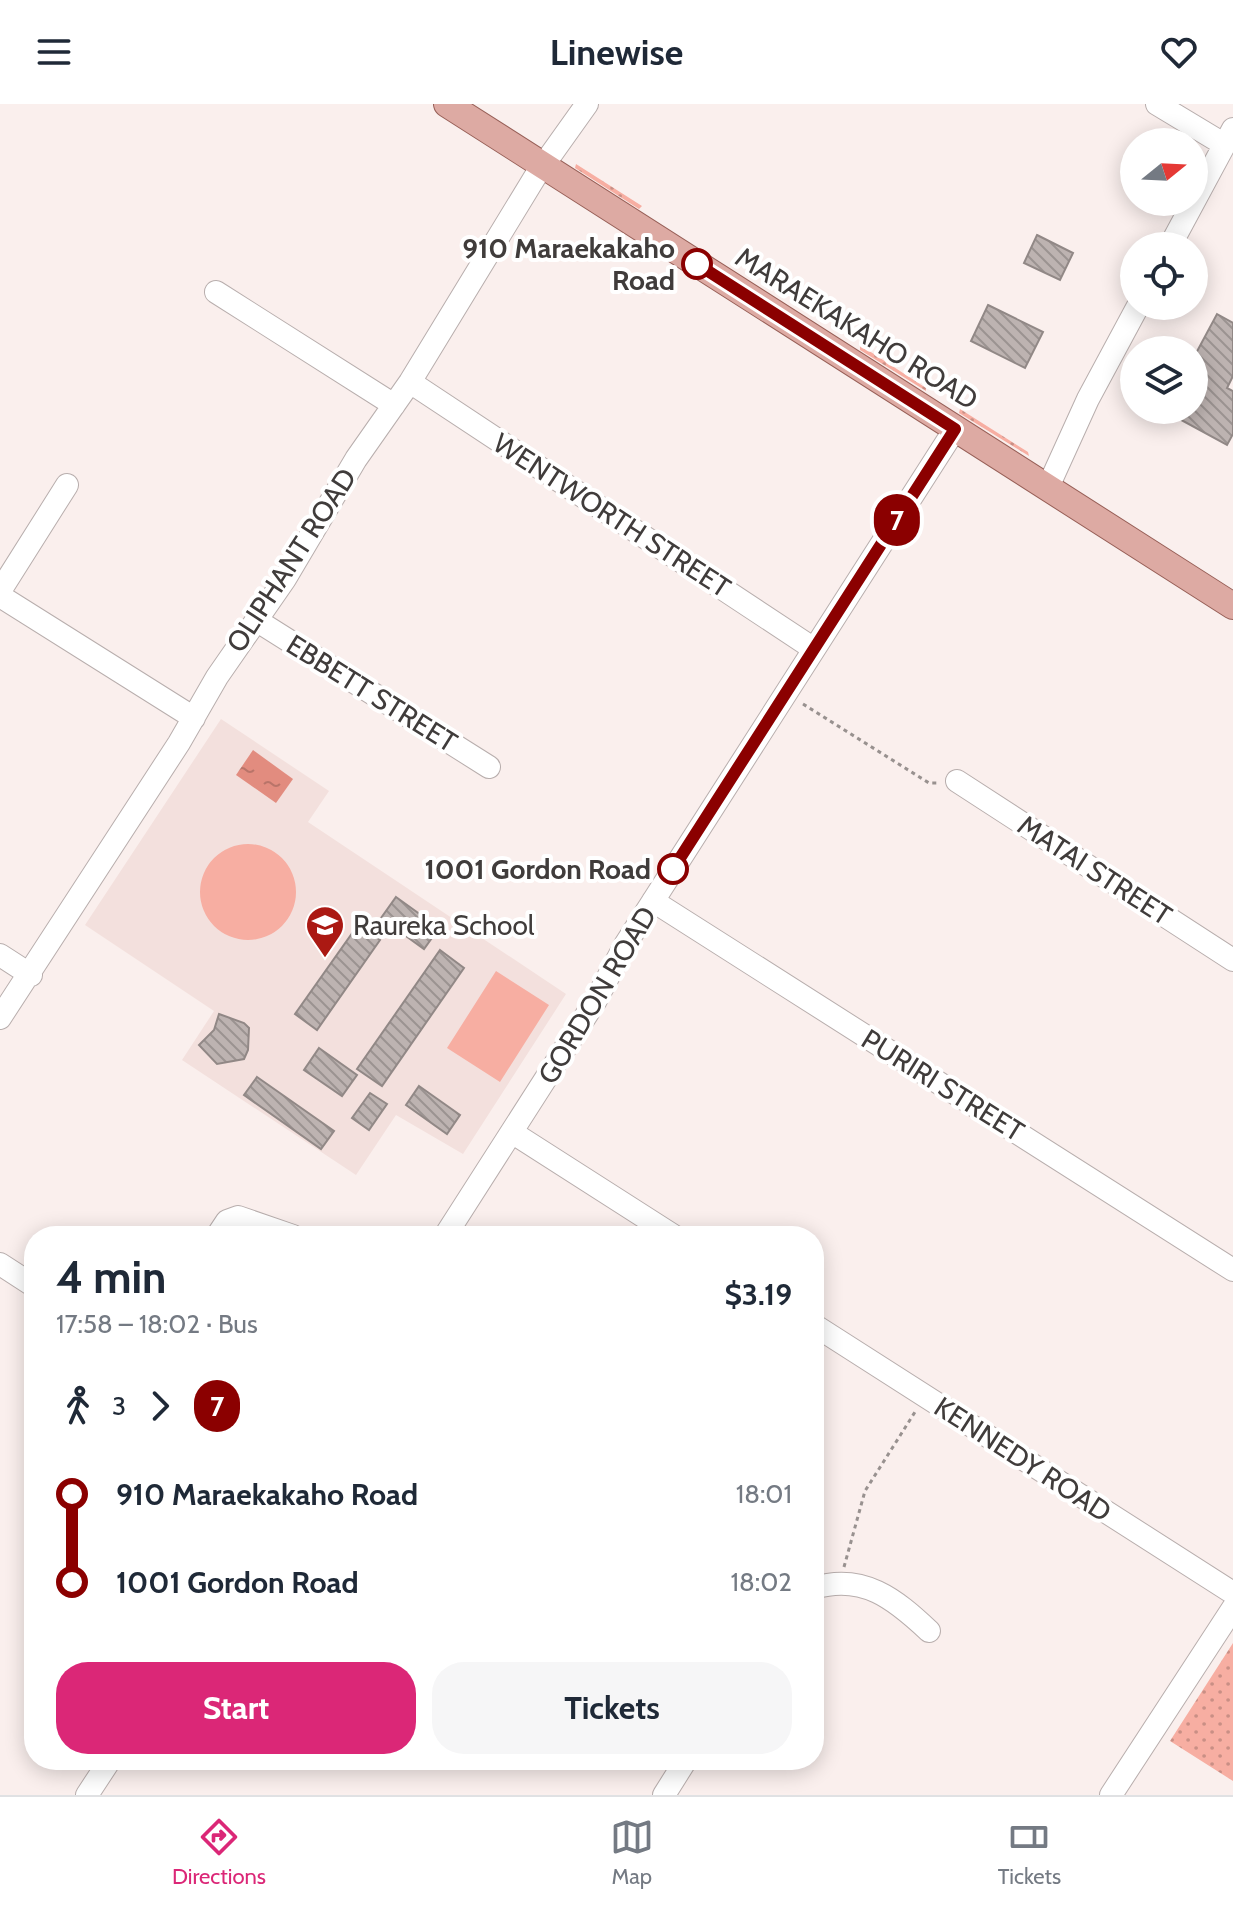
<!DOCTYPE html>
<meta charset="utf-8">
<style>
:root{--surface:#fff;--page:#f6f6f7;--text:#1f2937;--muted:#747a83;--line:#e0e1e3;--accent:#db2777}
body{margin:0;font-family:Cabin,sans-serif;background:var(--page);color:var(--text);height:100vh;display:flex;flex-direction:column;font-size:30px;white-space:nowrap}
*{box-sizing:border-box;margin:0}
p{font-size:26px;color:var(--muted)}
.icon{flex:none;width:44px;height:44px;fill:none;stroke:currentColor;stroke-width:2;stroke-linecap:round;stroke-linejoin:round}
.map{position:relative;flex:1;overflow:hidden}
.details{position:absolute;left:24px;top:1122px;width:800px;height:544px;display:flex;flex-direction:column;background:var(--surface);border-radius:32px;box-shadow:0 4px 20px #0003}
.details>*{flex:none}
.badge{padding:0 16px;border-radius:26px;font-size:28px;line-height:52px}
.needle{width:52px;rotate:72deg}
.controls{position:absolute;left:1120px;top:24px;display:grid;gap:16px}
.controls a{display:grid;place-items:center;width:88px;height:88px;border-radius:50%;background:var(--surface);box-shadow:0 4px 20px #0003;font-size:40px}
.map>.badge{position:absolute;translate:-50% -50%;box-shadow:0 0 0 4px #fff}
.legs{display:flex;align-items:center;gap:12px;height:88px;padding:0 32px;font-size:26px}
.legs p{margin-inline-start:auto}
.overview{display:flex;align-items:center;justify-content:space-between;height:136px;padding:0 32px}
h1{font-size:44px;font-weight:800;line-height:60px}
.cta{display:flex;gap:16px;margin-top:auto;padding:16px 32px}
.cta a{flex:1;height:92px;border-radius:32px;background:var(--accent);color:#fff;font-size:32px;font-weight:800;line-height:92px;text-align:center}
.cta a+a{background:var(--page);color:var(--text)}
ul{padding:0 32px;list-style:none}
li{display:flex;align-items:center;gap:28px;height:88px;font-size:30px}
li i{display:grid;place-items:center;width:12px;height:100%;margin:0 10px;background:currentColor}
li i::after{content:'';width:20px;height:20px;margin:-10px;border:6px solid;border-radius:50%;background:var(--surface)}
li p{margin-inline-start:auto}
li:first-child i{background:linear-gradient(#0000 50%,currentColor 0)}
li:last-child i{background:linear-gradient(currentColor 50%,#0000 0)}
header{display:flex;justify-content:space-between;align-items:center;height:104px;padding:0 32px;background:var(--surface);font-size:36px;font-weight:800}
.dock{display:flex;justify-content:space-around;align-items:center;height:112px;border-top:2px solid var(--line);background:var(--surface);font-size:22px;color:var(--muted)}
.dock a{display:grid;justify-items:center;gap:4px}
.dock .current{color:var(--accent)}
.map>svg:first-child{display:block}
</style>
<header><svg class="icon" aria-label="menu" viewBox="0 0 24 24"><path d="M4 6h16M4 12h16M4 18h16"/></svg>Linewise<svg class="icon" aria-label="heart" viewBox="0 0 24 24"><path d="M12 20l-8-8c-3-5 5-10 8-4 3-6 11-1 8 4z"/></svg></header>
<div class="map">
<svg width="1233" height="1691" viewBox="0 0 1233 1691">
<defs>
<pattern id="grass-dots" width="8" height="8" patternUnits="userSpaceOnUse" patternTransform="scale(2)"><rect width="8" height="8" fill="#f7aea2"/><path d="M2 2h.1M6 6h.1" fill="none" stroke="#c98f85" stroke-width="1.8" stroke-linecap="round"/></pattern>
<pattern id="water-ripples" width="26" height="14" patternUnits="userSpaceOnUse" patternTransform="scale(2)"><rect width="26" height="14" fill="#e28c7f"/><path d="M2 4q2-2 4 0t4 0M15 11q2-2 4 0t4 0" fill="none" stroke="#b97469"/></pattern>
<pattern id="building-back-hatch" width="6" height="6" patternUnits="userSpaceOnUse" patternTransform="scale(2)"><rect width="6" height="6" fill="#bdb3b1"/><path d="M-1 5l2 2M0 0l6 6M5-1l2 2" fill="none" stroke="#9b9391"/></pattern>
</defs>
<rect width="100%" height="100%" fill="#faefed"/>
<path fill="#f3e0dd" d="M221,615L329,687L308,718L566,890L463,1050L396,1011L356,1071L182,956L214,907L85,821Z"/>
<path fill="url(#grass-dots)" d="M576,60L642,102L639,105L575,64Z
M860,241L926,284V287L860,246Z
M960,305L1028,348L1029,352L959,309Z
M1233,1539V1677L1170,1637Z"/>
<path fill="#f7aea2" d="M200 788a48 48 0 1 1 96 0a48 48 0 1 1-96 0Z
M496,867L549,901L500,978L447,944Z"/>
<path fill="url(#water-ripples)" d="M253,646L293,675L276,699L236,671Z"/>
<path fill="url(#building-back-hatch)" stroke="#918886" stroke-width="2" d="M1037,131L1073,149L1060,176L1024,159Z
M988,201L1043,228L1025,264L971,237Z
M1217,210L1233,219V272L1227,284L1233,287V330L1227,341L1163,306H1194V253Z
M396,793L439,824L424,845L381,814Z
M358,821L380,836L317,926L295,910Z
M440,846L464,864L382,982L357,965Z
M219,910L244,919L249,924L248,946L244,955L217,960L199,941L214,926Z
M319,944L357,971L342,992L304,966Z
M257,973L334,1027L321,1045L244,991Z
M419,982L460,1011L447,1030L406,1001Z
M370,989L387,1000L369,1026L352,1014Z"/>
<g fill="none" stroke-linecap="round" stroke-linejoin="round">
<g stroke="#b8aead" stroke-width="24">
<path id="minor" d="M1157,0L1225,41
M1170,142L1233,25
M216,188L394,301
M410,278L814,545
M1048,383L1088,295L1138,202
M0,487L67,381
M0,492L194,614
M256,516L489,663
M957,677L1233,856
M653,797L1233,1166
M0,851L31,871
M0,914L179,639L217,573L285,475L356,355L410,278L535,73L587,0
M513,1029L674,1132
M217,1132L227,1117L238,1113L293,1132
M445,1132L596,896L625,841L955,325
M0,1160L34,1182
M814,1221L1233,1489
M814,1484C863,1469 895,1495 929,1527
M87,1691L110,1656
M664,1691L686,1656
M1111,1691L1233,1504"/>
</g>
<g stroke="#975f57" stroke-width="28">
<path id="major" d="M447,0L1233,502"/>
</g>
<path stroke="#98918f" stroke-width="3" stroke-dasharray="4 4" stroke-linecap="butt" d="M803,600L929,679H940
M844,1463L865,1387L915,1308"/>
<use href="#minor" stroke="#fff" stroke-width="22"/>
<use href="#major" stroke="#ddaaa3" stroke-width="26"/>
</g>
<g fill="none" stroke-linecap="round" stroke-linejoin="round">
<g stroke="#fff" stroke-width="18">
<path id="line-1" d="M673,765L955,325L697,160"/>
</g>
<use href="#line-1" stroke="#8b0000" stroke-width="12"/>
</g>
<defs>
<g id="school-pin" transform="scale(2)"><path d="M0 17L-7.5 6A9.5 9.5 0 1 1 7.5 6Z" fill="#ab1913" stroke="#fff"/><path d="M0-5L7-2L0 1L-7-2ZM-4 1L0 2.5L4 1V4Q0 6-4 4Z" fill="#fff"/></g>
</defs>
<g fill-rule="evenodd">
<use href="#school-pin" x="325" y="821"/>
</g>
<g fill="#fff" stroke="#8b0000" stroke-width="4">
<circle cx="697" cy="160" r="14"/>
<circle cx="673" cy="765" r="14"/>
</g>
<g text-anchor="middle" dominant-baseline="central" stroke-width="8" stroke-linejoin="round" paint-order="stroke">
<g font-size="28" font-weight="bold" fill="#403c3b" stroke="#fff" text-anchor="end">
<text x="675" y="144">910 Maraekakaho<tspan x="675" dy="32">Road</tspan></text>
<text x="651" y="765">1001 Gordon Road</text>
</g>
<g font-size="28" fill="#403c3b" stroke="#fff">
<text transform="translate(857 224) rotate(32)">MARAEKAKAHO ROAD</text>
<text transform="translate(612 411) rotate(33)">WENTWORTH STREET</text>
<text transform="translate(291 456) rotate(-57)">OLIPHANT ROAD</text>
<text transform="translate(372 589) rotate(32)">EBBETT STREET</text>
<text transform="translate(1095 766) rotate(33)">MATAI STREET</text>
<text transform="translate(597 891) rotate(-59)">GORDON ROAD</text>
<text transform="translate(943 981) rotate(32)">PURIRI STREET</text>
<text transform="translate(1023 1355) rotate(33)">KENNEDY ROAD</text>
</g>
<g font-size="28" fill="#403c3b" stroke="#fff" text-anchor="start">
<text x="353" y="821">Raureka School</text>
</g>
</g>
</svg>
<div class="controls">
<a><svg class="needle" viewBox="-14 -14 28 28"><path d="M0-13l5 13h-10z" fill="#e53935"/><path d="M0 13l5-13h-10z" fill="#747a83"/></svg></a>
<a><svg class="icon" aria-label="locate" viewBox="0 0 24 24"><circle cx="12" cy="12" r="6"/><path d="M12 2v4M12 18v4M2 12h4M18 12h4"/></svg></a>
<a><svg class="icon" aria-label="layers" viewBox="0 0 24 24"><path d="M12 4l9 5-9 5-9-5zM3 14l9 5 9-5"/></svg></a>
</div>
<b class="badge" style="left:897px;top:416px;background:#8b0000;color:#fff">7</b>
<section class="details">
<div class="overview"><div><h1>4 min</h1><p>17:58 – 18:02 · Bus</p></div><b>$3.19</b></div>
<div class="legs"><svg class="icon" aria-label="walk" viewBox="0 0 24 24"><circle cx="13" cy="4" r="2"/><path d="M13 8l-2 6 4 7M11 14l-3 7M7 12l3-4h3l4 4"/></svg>3<svg class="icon" aria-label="forward" viewBox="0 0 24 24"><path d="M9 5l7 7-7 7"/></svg><b class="badge" style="background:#8b0000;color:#fff">7</b></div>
<ul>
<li><i style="color:#8b0000"></i><b>910 Maraekakaho Road</b><p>18:01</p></li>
<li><i style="color:#8b0000"></i><b>1001 Gordon Road</b><p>18:02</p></li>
</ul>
<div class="cta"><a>Start</a><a>Tickets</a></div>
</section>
</div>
<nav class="dock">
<a class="current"><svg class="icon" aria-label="directions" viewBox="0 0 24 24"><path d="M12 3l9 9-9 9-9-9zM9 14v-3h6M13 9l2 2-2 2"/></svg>Directions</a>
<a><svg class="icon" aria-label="map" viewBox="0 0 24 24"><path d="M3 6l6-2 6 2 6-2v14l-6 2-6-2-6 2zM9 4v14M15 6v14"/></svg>Map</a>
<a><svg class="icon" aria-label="tickets" viewBox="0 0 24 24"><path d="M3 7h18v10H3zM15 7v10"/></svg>Tickets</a>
</nav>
